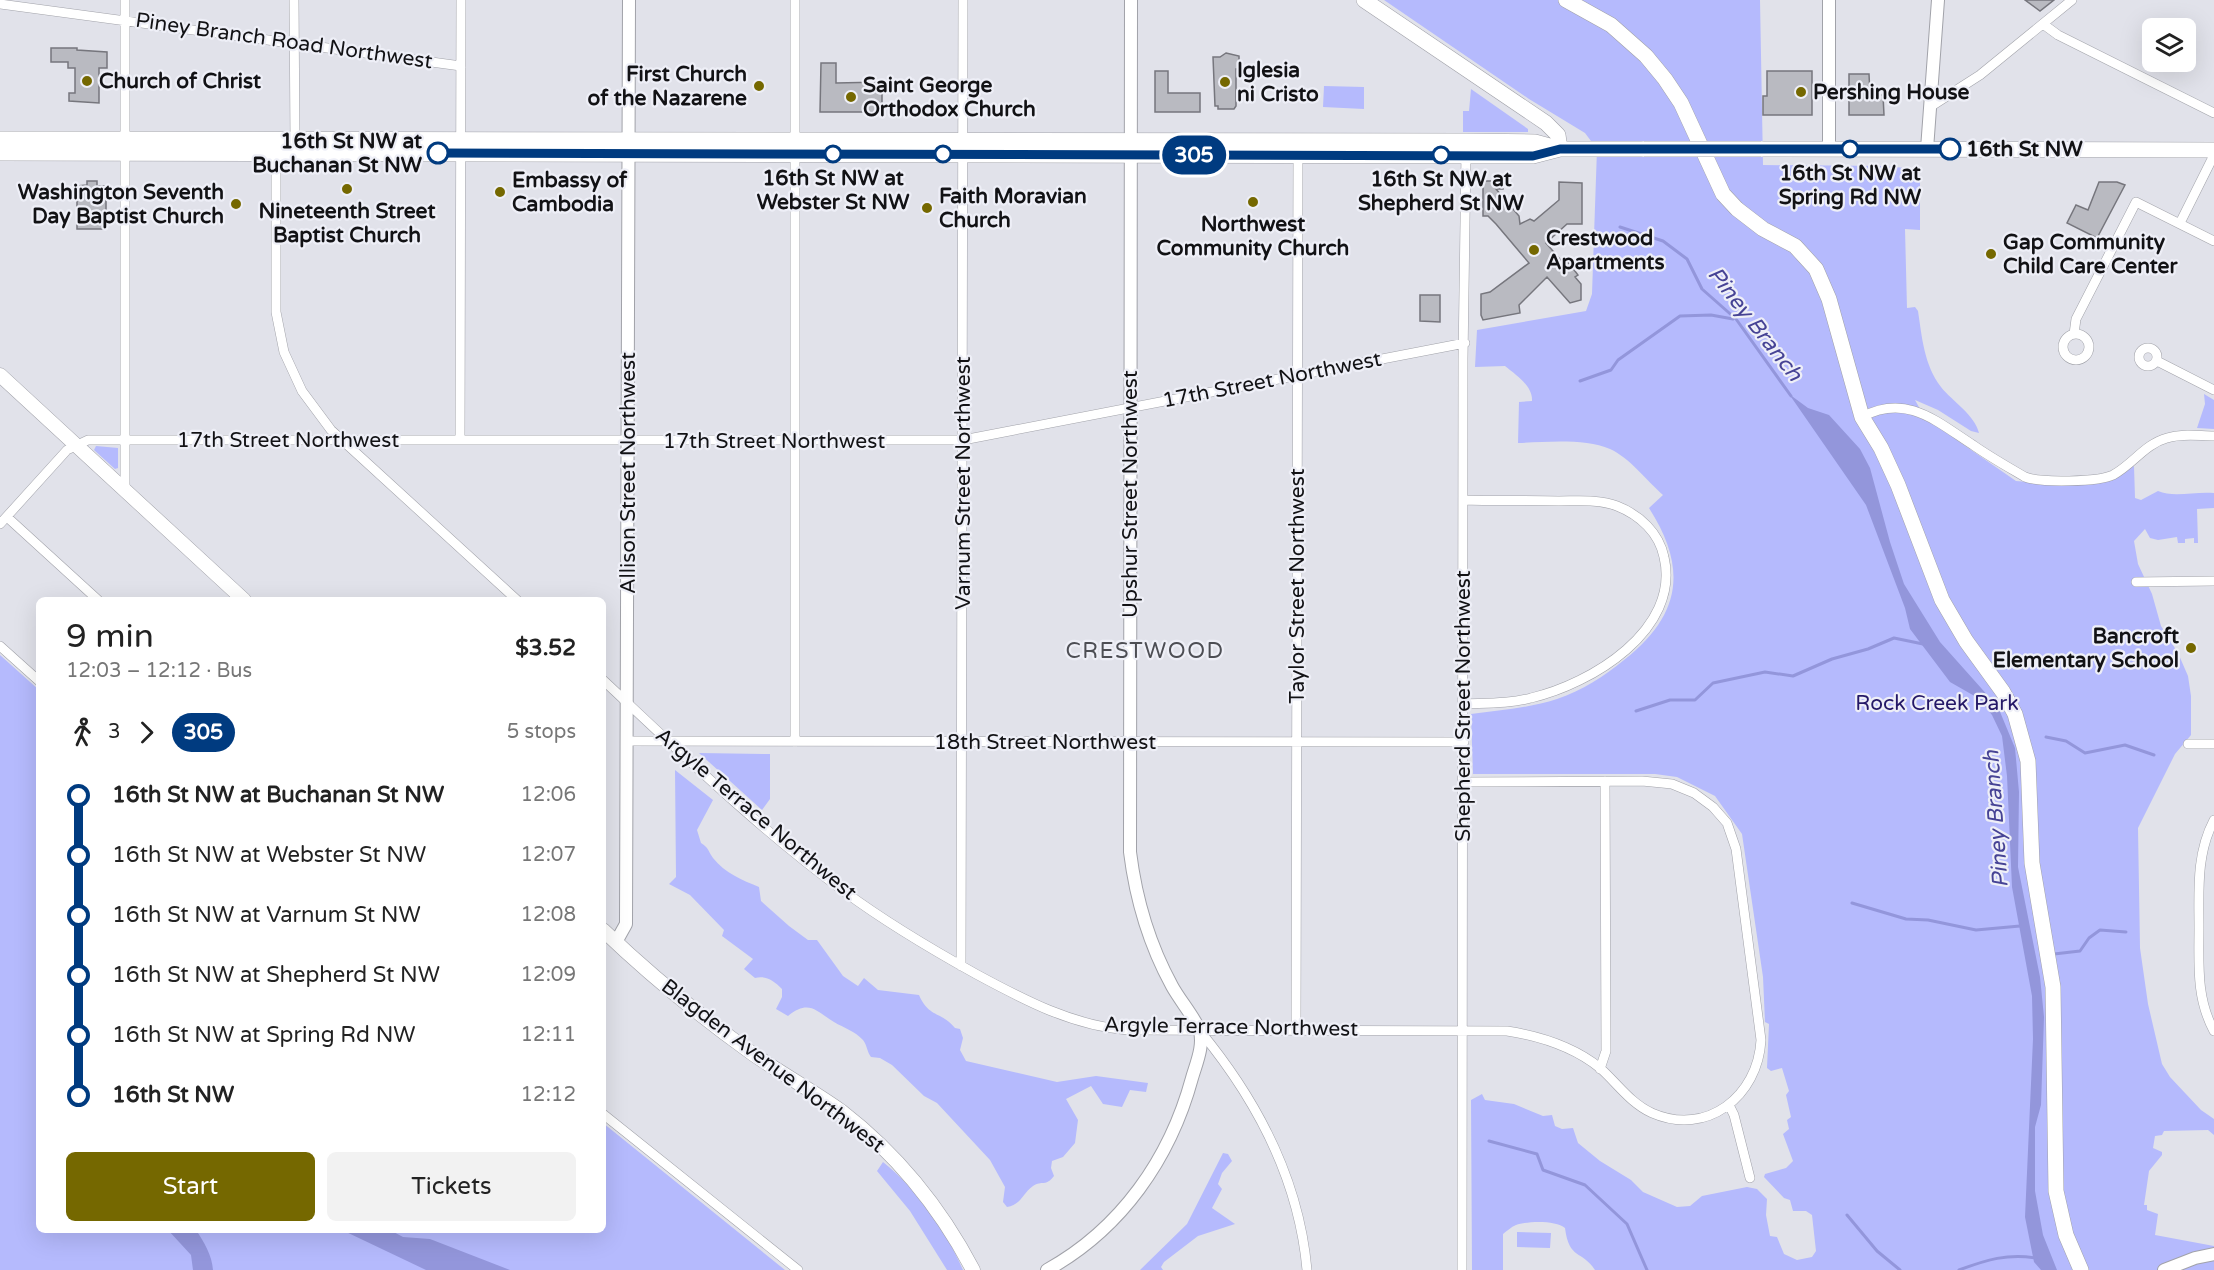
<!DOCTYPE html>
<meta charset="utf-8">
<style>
:root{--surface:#fff;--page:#f2f2f2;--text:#222;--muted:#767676;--accent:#756800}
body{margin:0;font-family:"Varela Round",sans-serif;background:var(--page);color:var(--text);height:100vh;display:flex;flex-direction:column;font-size:22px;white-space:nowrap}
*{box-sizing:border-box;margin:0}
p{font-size:20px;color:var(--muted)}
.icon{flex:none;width:33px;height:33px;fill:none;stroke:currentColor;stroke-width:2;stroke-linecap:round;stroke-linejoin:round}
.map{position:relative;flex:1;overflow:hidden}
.details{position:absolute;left:36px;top:597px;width:570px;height:636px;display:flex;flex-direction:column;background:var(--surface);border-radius:9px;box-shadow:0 6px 24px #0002}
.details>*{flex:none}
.badge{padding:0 12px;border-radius:20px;font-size:21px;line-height:39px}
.buttons{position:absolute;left:2142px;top:18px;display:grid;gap:12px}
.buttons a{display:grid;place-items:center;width:54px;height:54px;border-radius:9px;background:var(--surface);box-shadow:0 6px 24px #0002;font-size:30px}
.map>.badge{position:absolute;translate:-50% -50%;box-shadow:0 0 0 3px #fff}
.legs{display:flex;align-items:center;gap:9px;height:66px;padding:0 30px;font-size:20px}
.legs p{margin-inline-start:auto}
.overview{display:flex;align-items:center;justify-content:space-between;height:102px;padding:0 30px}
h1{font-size:33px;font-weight:600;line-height:45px}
.action{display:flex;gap:12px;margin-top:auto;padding:12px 30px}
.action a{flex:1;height:69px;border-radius:9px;background:var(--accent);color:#fff;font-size:24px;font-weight:600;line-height:69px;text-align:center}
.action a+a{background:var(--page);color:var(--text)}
ul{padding:0 30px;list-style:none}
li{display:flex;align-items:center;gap:21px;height:60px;font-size:22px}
li i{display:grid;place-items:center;width:9px;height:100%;margin:0 8px;background:currentColor}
li i::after{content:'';width:15px;height:15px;margin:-8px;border:4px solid;border-radius:50%;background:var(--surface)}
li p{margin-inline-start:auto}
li:first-child i{background:linear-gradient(#0000 50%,currentColor 0)}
li:last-child i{background:linear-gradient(currentColor 50%,#0000 0)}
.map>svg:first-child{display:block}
</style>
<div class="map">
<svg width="2214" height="1270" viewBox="0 0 2214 1270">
<rect width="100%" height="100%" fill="#e1e2ea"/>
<path fill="#b5bafd" d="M1384,0H1760L1763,165L1884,166L1916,169L1920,183V230L1905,229L1907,308L1915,307L1918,311C1922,337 1924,365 1941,387C1952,401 1975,415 1979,433L1971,431L1938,410L1915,400L1925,418L2016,481L2052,484L2099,483L2134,466L2135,498L2141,500L2158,491C2174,498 2196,491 2214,493V508L2197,509L2198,543H2194V538L2185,539V543H2178L2177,537L2158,540L2150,538L2145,529L2134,541L2138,564L2152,594L2161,626L2178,653L2188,676L2191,696V735L2175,754L2138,828L2140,948L2148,1004L2162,1064L2170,1077L2201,1110L2214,1119V1135L2208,1130L2164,1131L2162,1135L2155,1136L2153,1148L2162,1152V1155L2149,1171L2144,1205H2147V1210L2158,1214L2155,1235L2214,1246V1270H1595C1582,1250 1569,1260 1565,1228C1556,1220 1527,1221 1516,1225C1511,1227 1507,1231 1503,1234V1270H1472L1471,1100L1482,1094L1485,1100L1514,1104L1543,1116L1552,1115L1555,1126L1562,1129L1573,1128L1578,1143L1600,1161L1631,1180L1643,1192L1677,1207L1690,1206L1702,1196L1747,1187L1757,1189L1767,1199L1766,1215L1770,1236L1777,1237L1784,1254L1797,1260L1812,1257L1816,1251L1812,1215L1806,1211H1793L1790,1200L1784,1198L1764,1177L1765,1174L1786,1168L1793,1161L1783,1134L1789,1129L1787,1120L1791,1117L1786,1095L1789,1091L1782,1068L1771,1071L1767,1068L1769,1024L1765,1022L1763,977L1742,834L1715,796L1677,777L1655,774H1473L1471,714C1500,710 1530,708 1557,699C1583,690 1603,677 1624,660C1681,615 1688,569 1649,508L1663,495C1647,481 1630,458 1610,449C1585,438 1545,442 1518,443L1519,402L1532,401C1533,386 1516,375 1505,366L1475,367L1477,330L1586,311L1592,294L1597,149L1585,133L1529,99Z
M1324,86L1364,87V109L1323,107Z
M1471,89L1528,129V132H1463V111H1469Z
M2204,394L2214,400V429L2197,428L2205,404Z
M96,446L118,448V468L115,469L94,450Z
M0,655L39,690V1230H603V1123L785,1270H0Z
M699,753L770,754V799L762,810Z
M675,770L713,800L697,830L701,843C709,848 708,851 713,858C725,873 742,880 759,887L761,901L789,926L808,940H817L843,976L858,986L864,978L878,990L919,995C929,1018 941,1011 955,1028L960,1029L963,1038L960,1050L966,1061L1057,1082L1096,1076L1148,1083L1146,1092L1130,1090L1122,1107L1103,1104L1091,1086L1066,1099L1078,1120L1075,1143L1063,1157L1052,1161L1051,1168L1054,1176C1046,1187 1042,1180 1033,1186C1022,1194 1022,1204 1007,1207L1003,1202L1005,1187L990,1160L937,1103L924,1096L892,1065L880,1058L871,1057C867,1052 867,1045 863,1040C855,1031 844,1028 834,1022C816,1011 809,999 788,1016L776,1009L782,997V989C774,981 766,975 755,978L744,969L753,959L722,936L724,930L690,895L669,884L676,877Z
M1223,1153L1228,1154L1232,1161L1222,1173L1218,1184L1222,1189L1212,1208L1235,1224L1198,1236L1164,1262L1161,1267L1163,1270H1140L1187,1224Z
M883,1162C917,1189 946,1230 963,1270H947L910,1211L877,1171Z
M1517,1232L1551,1233L1550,1248L1517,1247Z"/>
<path fill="#9396db" d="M1789,394L1808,408L1829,415L1860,449L1870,468L1890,542L1904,584L1940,642L1998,707L2015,748L2019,792L2018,867L2040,977L2044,1017L2041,1105L2035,1127V1191L2043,1235L2057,1270H2041L2034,1262L2025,1217L2033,1039L2032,996L2012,887L2007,776L2002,736L1992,715L1978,698L1950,682L1910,629L1905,608L1866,505Z
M168,1230H196C204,1242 212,1255 213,1270H193L191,1255Z
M342,1230H390L403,1237L430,1239L510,1270H426Z"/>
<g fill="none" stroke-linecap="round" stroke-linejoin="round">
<path stroke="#9396db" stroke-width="3" d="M1620,227L1663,241L1687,259L1702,289L1736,319L1791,396
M1580,381L1611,370L1618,360L1680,316L1711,315L1733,319
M1636,711L1670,700H1695L1713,683L1765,672L1793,676L1832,659L1868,649L1894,638L1923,644
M2046,737L2066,741L2085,753L2125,745L2154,755
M1852,903L1906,919L1928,920L1976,930L2020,926
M2054,954L2080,951L2089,938L2100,930L2126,932
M1489,1141L1537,1154L1543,1170L1585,1185L1627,1224L1647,1270
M1847,1215L1877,1251L1900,1270
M1959,1270C1986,1260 2008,1253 2036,1258"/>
</g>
<path fill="#b9bac1" stroke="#76767d" stroke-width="1.5" d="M2025,0H2054L2040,11Z
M51,48H77V50L107,52V68H99V103L69,101V93H75V68H68V62H51Z
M1226,53L1239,56V69H1236V106L1234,109H1218V106H1215L1213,57H1220Z
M821,63H836V83L882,82V112H820Z
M1155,71H1168V93H1200V112H1155Z
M1767,71H1812V115H1763V96H1767Z
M1849,74H1869L1870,95H1883L1884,115H1849Z
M87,181H97V186H106V229H77V186L87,185Z
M1483,181H1503V189H1496L1519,216L1520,224L1530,219L1534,221L1559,200V182L1582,183V224H1567L1546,243L1565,265L1568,262L1578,275L1575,277L1581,284V300L1570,303L1547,277L1519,305L1520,313L1483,320L1481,315V294L1490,292L1529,263L1496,224L1488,216H1483Z
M2099,182H2117L2125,185L2097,238L2067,223L2076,205L2088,210Z
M1420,295H1440V322L1420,321Z"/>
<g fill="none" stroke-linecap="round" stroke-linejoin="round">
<g stroke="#a1a2a9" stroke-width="10">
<path id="minor" d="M294,0L295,142
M795,0V742
M0,4L461,66
M2043,24L2058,35L2214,113
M1930,107L1980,75L2072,0
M276,150V312L284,352L302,391L331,430L517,600
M2180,223L2214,155
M2063 347a13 13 0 1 1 26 0a13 13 0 1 1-26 0Z
M2074,334L2076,319L2136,202L2214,241
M2139 357a9 9 0 1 1 18 0a9 9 0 1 1-18 0Z
M2157,361L2214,390
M1862,417C1907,393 1937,422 1973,445C1990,457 2008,467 2025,477C2040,483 2099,482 2113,475C2133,464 2145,444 2167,438C2182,433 2199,436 2214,436
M460,440L461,0
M125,491V0
M1463,500C1495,501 1527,500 1559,501C1578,501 1599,499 1617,506C1640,515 1659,533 1664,557C1681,630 1591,684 1531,698C1509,704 1486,703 1463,704
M7,517L98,600
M0,524L67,450L88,440H963L1465,343
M2136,582L2214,581
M0,646L39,681
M603,680C681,753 759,829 845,892C887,923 931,949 976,974C1024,1000 1073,1026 1128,1030L1507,1031C1539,1036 1574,1047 1600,1068C1617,1083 1630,1103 1652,1113C1707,1137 1758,1096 1761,1040L1736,849L1727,823L1713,807L1694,793L1672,784L1642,781L1464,782
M627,741L1464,742
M2188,744H2214
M2214,820C2196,854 2199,891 2199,928C2199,964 2196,998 2214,1031
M961,966L963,0
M1296,1030L1298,153
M1200,1031C1257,1100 1299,1180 1307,1270
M1600,1069L1606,1051L1605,781
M1729,1105L1734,1115L1750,1178
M603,1114L798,1270
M1462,1270L1463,359L1466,154"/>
</g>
<g stroke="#a1a2a9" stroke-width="14">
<path id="tertiary" d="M1829,0V149
M1927,149L1938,0
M616,942L626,924L629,0
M1047,1270C1121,1229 1170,1159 1192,1078C1196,1064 1205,1044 1199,1029C1194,1017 1179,999 1172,986C1149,944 1136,900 1130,852L1131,0
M2164,1270L2195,1258L2214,1254"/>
</g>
<g stroke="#a1a2a9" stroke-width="15">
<path id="secondary" d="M0,375L244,600
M603,930C650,975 700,1016 753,1054C782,1074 813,1091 841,1111C898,1155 940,1207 973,1270"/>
</g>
<g stroke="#a1a2a9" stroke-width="16">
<path id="primary" d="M1364,0L1546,123L1558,135L1560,149
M1566,0L1611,25L1646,56L1665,79L1681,103L1723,194L1737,209L1763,229L1795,246L1816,269L1829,299L1862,417L1881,448L1898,485L1942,600L1966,641L2003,692L2015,714L2028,761L2032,863L2053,987L2056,1191L2066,1235L2081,1270
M0,139L1466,141L1535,142L1557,148
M1761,149L2214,150
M0,153L1533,156L1560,149H1644"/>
</g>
<use href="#minor" stroke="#fff" stroke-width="9"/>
<use href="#tertiary" stroke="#fff" stroke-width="12"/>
<use href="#secondary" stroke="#fff" stroke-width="14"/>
<use href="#primary" stroke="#fff" stroke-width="15"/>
<g stroke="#a1a2a9" stroke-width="16" stroke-linecap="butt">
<path id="primary-bridge" d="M1644,149H1761"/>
</g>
<use href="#primary-bridge" stroke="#fff" stroke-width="15"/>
</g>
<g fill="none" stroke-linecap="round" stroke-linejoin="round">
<g stroke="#fff" stroke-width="14">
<path id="line-1" d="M438,153L1533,156L1560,149H1950"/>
</g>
<use href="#line-1" stroke="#003b80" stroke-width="9"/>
</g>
<g fill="#756800" stroke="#eeeff7" stroke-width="2">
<circle cx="87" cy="81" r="6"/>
<circle cx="1225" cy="82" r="6"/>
<circle cx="759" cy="86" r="6"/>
<circle cx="1801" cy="92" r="6"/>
<circle cx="851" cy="97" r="6"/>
<circle cx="347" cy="189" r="6"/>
<circle cx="500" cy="192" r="6"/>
<circle cx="1253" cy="202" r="6"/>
<circle cx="236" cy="204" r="6"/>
<circle cx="927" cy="208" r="6"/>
<circle cx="1534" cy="250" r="6"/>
<circle cx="1991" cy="254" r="6"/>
<circle cx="2191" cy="648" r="6"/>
</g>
<g fill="#fff" stroke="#003b80" stroke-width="3">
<circle cx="1850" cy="149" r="8"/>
<circle cx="1950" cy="149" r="10"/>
<circle cx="438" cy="153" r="10"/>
<circle cx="833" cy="154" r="8"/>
<circle cx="943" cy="154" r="8"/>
<circle cx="1441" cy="155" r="8"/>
</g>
<g text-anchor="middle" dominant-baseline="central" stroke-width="4.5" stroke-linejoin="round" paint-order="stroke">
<g font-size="21" fill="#121215" stroke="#eeeff7">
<text transform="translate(284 41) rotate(8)">Piney Branch Road Northwest</text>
<text transform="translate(1272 380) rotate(-11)">17th Street Northwest</text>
<text x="288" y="440">17th Street Northwest</text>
<text x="774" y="441">17th Street Northwest</text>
<text transform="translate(628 473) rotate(-90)">Allison Street Northwest</text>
<text transform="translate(963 483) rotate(-90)">Varnum Street Northwest</text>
<text transform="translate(1130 494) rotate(-90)">Upshur Street Northwest</text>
<text transform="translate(1297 586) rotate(-90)">Taylor Street Northwest</text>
<text transform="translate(1463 706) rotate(-90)">Shepherd Street Northwest</text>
<text x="1045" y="742">18th Street Northwest</text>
<text transform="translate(756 814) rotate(40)">Argyle Terrace Northwest</text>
<text transform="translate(1231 1027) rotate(1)">Argyle Terrace Northwest</text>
<text transform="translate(773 1066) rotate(37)">Blagden Avenue Northwest</text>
</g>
<g font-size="21" font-weight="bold" fill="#121215" stroke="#eeeff7" text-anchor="start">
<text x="1237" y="70">Iglesia<tspan x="1237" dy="24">ni Cristo</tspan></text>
<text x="747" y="74" text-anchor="end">First Church<tspan x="747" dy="24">of the Nazarene</tspan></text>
<text x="99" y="81">Church of Christ</text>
<text x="863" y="85">Saint George<tspan x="863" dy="24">Orthodox Church</tspan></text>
<text x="1813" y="92">Pershing House</text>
<text x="512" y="180">Embassy of<tspan x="512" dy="24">Cambodia</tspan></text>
<text x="224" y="192" text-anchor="end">Washington Seventh<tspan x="224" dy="24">Day Baptist Church</tspan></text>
<text x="939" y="196">Faith Moravian<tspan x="939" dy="24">Church</tspan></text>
<text x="347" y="211" text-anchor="middle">Nineteenth Street<tspan x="347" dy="24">Baptist Church</tspan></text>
<text x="1253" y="224" text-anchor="middle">Northwest<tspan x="1253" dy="24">Community Church</tspan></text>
<text x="1546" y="238">Crestwood<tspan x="1546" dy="24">Apartments</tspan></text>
<text x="2003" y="242">Gap Community<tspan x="2003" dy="24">Child Care Center</tspan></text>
<text x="2179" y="636" text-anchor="end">Bancroft<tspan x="2179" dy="24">Elementary School</tspan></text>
</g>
<g font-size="21" font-weight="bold" fill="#121215" stroke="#eeeff7">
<text x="422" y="141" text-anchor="end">16th St NW at<tspan x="422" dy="24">Buchanan St NW</tspan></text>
<text x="1966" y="149" text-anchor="start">16th St NW</text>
<text x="1850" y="173">16th St NW at<tspan x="1850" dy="24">Spring Rd NW</tspan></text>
<text x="833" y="178">16th St NW at<tspan x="833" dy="24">Webster St NW</tspan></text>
<text x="1441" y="179">16th St NW at<tspan x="1441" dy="24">Shepherd St NW</tspan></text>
</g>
<g font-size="21" fill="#241867" stroke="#eeeff7">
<text x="1937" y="703">Rock Creek Park</text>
</g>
<g font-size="22" font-style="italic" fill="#464395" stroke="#eeeff7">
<text transform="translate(1755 324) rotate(52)">Piney Branch</text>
<text transform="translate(1996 819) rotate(-94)">Piney Branch</text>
</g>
<g font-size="22" letter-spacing="1.5" fill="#4d4e54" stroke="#eeeff7">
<text x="1145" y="651">CRESTWOOD</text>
</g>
</g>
</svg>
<div class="buttons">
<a><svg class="icon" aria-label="layers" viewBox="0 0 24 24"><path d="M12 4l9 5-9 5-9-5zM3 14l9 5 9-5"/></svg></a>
</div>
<b class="badge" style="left:1194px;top:155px;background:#003b80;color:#fff">305</b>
<section class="details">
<div class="overview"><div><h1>9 min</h1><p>12:03 – 12:12 · Bus</p></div><b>$3.52</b></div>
<div class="legs"><svg class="icon" aria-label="walk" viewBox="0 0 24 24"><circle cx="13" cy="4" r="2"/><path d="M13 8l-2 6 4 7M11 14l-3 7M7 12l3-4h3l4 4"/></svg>3<svg class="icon" aria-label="forward" viewBox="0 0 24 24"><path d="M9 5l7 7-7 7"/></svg><b class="badge" style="background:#003b80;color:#fff">305</b><p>5 stops</p></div>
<ul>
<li><i style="color:#003b80"></i><b>16th St NW at Buchanan St NW</b><p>12:06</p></li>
<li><i style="color:#003b80"></i><span>16th St NW at Webster St NW</span><p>12:07</p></li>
<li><i style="color:#003b80"></i><span>16th St NW at Varnum St NW</span><p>12:08</p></li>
<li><i style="color:#003b80"></i><span>16th St NW at Shepherd St NW</span><p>12:09</p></li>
<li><i style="color:#003b80"></i><span>16th St NW at Spring Rd NW</span><p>12:11</p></li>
<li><i style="color:#003b80"></i><b>16th St NW</b><p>12:12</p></li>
</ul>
<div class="action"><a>Start</a><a>Tickets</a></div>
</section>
</div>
